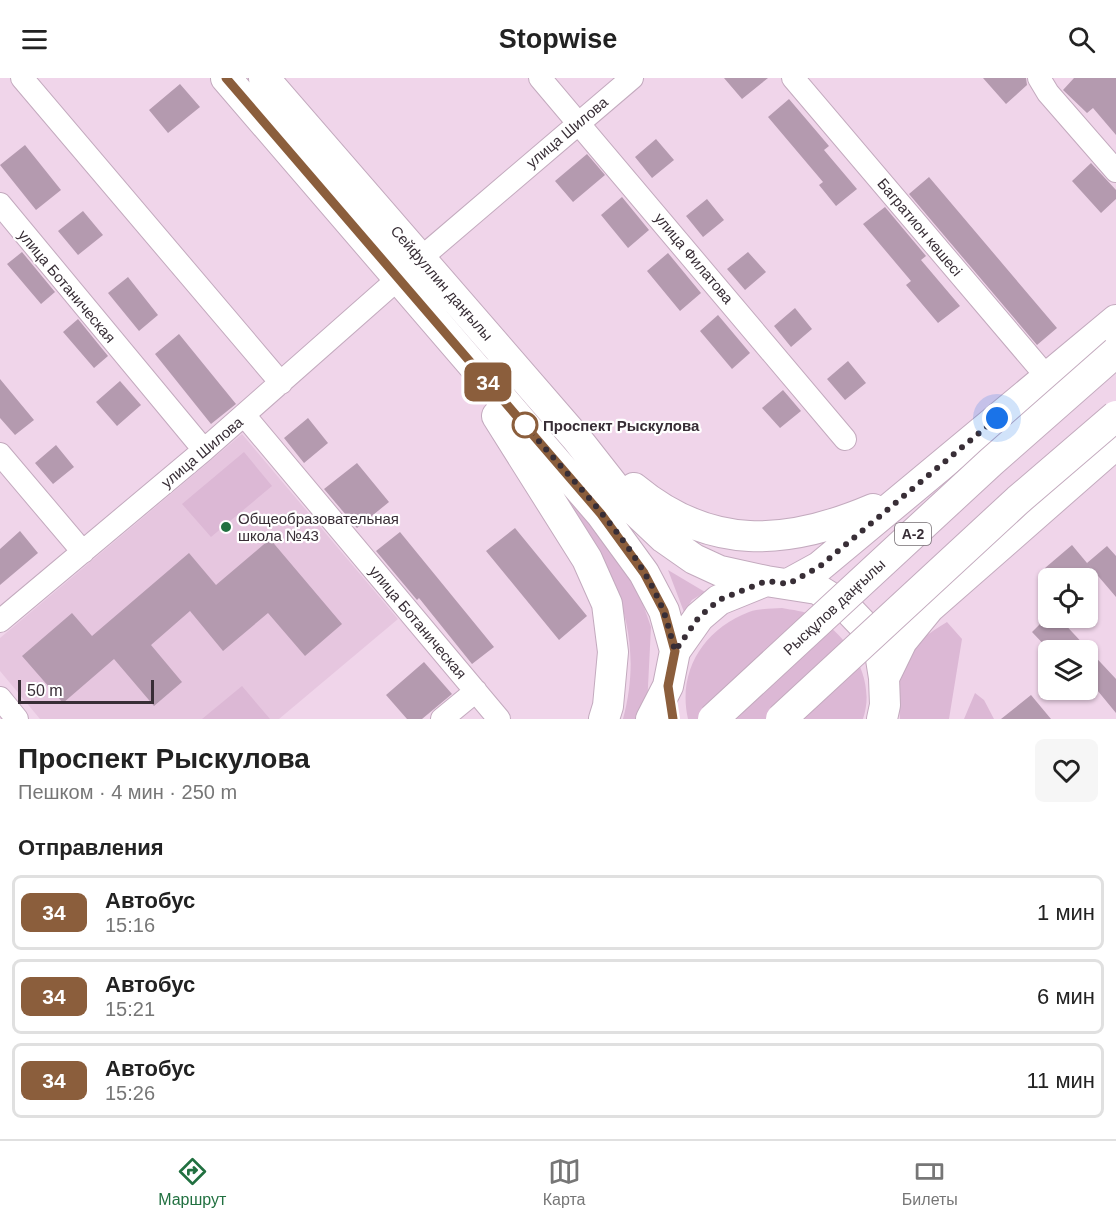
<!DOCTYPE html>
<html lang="ru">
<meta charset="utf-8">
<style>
:root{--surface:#fff;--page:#f6f6f6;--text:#222;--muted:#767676;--line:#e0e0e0;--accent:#217040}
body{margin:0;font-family:Arial,sans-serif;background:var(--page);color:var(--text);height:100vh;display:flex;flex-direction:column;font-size:22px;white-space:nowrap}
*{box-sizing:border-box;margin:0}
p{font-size:20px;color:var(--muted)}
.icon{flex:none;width:33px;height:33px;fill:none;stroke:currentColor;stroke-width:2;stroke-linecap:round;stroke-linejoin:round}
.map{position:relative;height:641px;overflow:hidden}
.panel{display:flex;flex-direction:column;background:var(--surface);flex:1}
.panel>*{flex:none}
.badge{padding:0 12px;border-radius:9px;font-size:21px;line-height:39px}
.controls{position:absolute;left:1038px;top:490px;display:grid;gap:12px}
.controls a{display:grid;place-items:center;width:60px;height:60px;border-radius:9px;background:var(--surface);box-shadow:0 2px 4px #0004;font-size:30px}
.scale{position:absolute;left:18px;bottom:15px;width:136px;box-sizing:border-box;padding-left:6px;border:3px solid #382e36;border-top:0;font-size:16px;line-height:21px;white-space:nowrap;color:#382e36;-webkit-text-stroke:4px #fff;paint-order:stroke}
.you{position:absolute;width:30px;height:30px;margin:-15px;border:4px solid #fff;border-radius:50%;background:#1a73e8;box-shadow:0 0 0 9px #1a73e833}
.map>.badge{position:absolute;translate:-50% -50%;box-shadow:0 0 0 3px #fff}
h2{padding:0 18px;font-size:22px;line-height:54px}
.round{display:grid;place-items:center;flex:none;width:63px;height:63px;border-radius:9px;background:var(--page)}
.overview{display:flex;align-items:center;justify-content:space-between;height:102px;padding:0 18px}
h1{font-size:28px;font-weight:700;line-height:45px}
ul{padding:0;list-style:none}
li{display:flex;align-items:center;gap:18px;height:75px;margin:0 12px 9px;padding:0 6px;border:3px solid var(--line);border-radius:9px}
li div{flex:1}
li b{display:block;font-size:22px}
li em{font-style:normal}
li .badge{min-width:66px;font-weight:700;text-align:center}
header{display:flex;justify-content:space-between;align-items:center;height:78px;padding:0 18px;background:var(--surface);font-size:27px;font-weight:700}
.menu{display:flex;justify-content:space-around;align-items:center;height:84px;border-top:2px solid var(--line);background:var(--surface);font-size:16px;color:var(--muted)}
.menu a{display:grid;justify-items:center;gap:3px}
.menu .current{color:var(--accent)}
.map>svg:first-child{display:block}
</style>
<header><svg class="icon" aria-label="menu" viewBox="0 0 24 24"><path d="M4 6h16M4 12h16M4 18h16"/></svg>Stopwise<svg class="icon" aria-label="search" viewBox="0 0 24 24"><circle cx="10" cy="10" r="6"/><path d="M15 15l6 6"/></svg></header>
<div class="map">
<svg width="1116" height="641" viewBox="0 0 1116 641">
<rect width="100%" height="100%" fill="#f0d5ea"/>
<path fill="#e6c6df" d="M242,356L398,541L279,641H40L0,593V560Z"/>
<path fill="#dcb8d5" d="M244,374L272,408L211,459L182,426Z
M542,384L630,489L651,549L647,628L641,641H623C651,538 597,465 542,384Z
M668,492L705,514L692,522L684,534Z
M782,530C792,532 805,533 814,538C848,557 877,600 863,641H688C677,593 704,551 749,534C759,530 772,531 782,530Z
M947,544L962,561L949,641H900C896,590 901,571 947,544Z
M242,608L270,641H202Z
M975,615L984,622L994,641H964Z"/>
<path fill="#b49aaf" d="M724,0H768L742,21Z
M983,0H1026L1027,7L1006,26Z
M1074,0H1116V57L1093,30L1087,35L1063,12Z
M180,6L200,29L168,55L149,32Z
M789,21L829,68L824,72L857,111L836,128L819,107L823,104L768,39Z
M656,61L674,82L652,100L635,79Z
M25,67L61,112L36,132L0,87Z
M587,76L605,97L573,124L555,103Z
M1091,85L1116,112V121L1101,135L1072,103Z
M929,99L1057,250L1037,267L909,116Z
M622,119L649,152L628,170L601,137Z
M707,121L724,142L703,159L686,138Z
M885,129L926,178L921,182L960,228L938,245L906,207L911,203L863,146Z
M83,133L103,157L78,177L58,153Z
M22,174L55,214L41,226L7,186Z
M748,174L766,194L745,212L727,191Z
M668,175L701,215L680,233L647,193Z
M128,199L158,237L139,253L108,215Z
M795,230L812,251L791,269L774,248Z
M718,237L750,275L732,291L700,253Z
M78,241L108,278L94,290L63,254Z
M179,256L236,326L211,346L155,276Z
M848,283L866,305L845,322L827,301Z
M0,301L34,342L15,357L0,340Z
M120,303L141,327L117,348L96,324Z
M783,312L801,333L780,350L762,330Z
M308,340L328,365L304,385L284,360Z
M56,367L74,389L53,406L35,385Z
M357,385L389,424L357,450L324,411Z
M515,450L587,538L559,562L486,473Z
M20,453L38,475L0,507V471Z
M400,454L494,569L472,586L419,520L417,522L376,473Z
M270,461L342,546L305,578L268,535L223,573L190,533L151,567L182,604L154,628L114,581L63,625L22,578L72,535L92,558L189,475L216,507Z
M1072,467L1092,491L1080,501H1054L1045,490Z
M1107,468L1116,478V519L1087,485Z
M1046,540H1059L1116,601V635L1088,601V573H1050L1032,554Z
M424,584L452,616L422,641H407L386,617Z
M1031,617L1051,641H1001Z"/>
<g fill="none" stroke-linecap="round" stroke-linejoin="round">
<g stroke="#c3aabe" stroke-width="24">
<path id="minor" d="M22,0L281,305
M540,0L845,361
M793,0L1047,299
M1039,0L1048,15L1116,93
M0,126L204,372
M421,180L632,0
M244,337L499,641
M0,376L83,474
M0,543L204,372L399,200
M0,620L17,641
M442,641L476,613"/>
</g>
<g stroke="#c3aabe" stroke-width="32">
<path id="major" d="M226,0L601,436L644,495L664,533L675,573
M264,0L577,361L628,426L664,460L694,481L720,493L766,503
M497,338L587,481L607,526L613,574L608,628L604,641
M634,410C710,473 786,468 873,431
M788,506L819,489L1116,242
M884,600L902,563L929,530L1116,366
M651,641L668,608L675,573L699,539L719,522L766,503L817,511L846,529L867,551L880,575L884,600L885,627L882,641"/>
</g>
<use href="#minor" stroke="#fff" stroke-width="22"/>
<use href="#major" stroke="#fff" stroke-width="30"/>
<g stroke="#c3aabe" stroke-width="32" stroke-linecap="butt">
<path id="major-bridge" d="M713,641L991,384L1116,274
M781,641L1018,422L1116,338"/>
</g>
<use href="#major-bridge" stroke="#fff" stroke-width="30"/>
</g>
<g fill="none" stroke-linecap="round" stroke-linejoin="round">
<g stroke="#fff" stroke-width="14">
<path id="line" d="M226,0L601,436L644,495L664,533L675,573L668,608L673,641"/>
</g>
<use href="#line" stroke="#8b5e3c" stroke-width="9"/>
<path stroke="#382e36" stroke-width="6" stroke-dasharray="0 10.8" d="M525,347C572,403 636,464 663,532C668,545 671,559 675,573L699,539L719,522L766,503L788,506L819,489L997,340"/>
</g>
<circle fill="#fff" stroke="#8b5e3c" stroke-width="3" cx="525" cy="347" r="12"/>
<circle fill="#217040" stroke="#fff" stroke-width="2" cx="226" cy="449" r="6"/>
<g text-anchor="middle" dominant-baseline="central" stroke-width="4.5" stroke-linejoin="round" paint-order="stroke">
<rect fill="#fff" stroke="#746d72" stroke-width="1.5" x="895" y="445" width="36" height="22" rx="4.5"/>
<g font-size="14" font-weight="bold" fill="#382e36">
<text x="913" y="456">A-2</text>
</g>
<g font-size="15" fill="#382e36" stroke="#fff">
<text transform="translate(567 54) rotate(-40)">улица Шилова</text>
<text transform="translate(920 149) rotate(50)">Багратион көшесі</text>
<text transform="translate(694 180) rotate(50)">улица Филатова</text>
<text transform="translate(442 205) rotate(49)">Сейфуллин даңғылы</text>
<text transform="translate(67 208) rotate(50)">улица Ботаническая</text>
<text transform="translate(202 374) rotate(-40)">улица Шилова</text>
<text transform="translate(834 529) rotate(-43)">Рысқұлов даңғылы</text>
<text transform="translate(418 544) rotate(50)">улица Ботаническая</text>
</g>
<g font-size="15" font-weight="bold" fill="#382e36" stroke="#fff" text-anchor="start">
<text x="543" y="347">Проспект Рыскулова</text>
</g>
<g font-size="15" fill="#382e36" stroke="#fff" text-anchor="start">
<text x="238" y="440">Общеобразовательная<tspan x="238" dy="17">школа №43</tspan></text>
</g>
</g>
</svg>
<div class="controls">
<a><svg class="icon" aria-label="locate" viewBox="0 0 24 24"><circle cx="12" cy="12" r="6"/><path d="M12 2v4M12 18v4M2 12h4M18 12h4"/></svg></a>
<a><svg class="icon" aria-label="layers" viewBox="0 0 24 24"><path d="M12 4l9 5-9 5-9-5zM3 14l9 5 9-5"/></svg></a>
</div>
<div class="scale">50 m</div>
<div class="you" style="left:997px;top:340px"></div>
<b class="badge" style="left:488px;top:304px;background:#8b5e3c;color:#fff">34</b>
</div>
<section class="panel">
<div class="overview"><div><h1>Проспект Рыскулова</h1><p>Пешком · 4 мин · 250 m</p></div><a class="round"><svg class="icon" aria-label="heart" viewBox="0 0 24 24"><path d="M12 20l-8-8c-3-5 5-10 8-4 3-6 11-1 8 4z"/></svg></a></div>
<h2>Отправления</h2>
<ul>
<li><span class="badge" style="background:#8b5e3c;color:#fff">34</span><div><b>Автобус</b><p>15:16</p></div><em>1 мин</em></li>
<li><span class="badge" style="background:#8b5e3c;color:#fff">34</span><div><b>Автобус</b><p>15:21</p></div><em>6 мин</em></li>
<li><span class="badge" style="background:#8b5e3c;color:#fff">34</span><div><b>Автобус</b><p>15:26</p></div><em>11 мин</em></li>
</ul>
</section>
<nav class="menu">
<a class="current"><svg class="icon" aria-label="directions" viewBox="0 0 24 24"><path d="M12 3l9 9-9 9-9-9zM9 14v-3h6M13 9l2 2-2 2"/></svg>Маршрут</a>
<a><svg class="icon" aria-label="map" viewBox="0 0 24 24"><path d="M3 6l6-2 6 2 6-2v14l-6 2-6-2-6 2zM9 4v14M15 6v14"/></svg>Карта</a>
<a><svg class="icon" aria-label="tickets" viewBox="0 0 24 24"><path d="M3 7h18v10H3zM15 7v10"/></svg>Билеты</a>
</nav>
